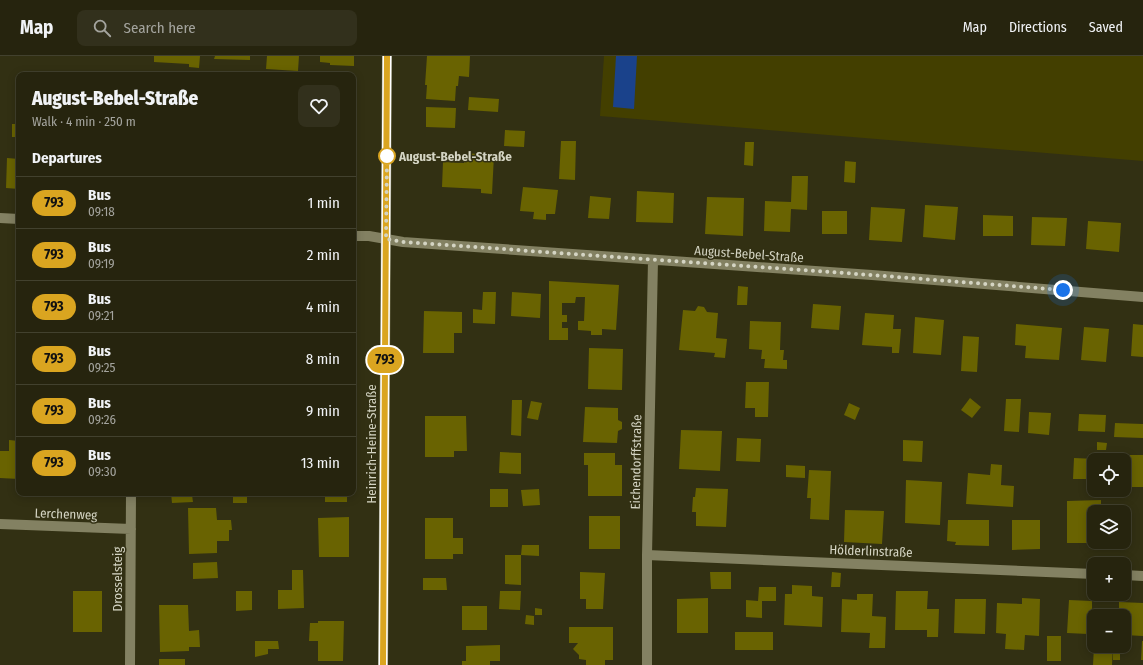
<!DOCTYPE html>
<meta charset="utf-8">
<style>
:root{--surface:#26240e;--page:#32301c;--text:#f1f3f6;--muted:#a4a49e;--line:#42412e}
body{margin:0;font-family:"Fira Sans Condensed",sans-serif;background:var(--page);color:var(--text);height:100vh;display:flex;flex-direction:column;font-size:15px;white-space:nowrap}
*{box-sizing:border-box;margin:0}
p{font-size:13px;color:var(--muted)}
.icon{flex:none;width:22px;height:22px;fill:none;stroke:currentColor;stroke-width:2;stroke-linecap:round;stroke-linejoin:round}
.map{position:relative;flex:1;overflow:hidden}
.drawer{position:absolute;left:16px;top:16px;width:340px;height:424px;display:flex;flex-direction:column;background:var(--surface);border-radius:8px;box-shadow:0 2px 10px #0003,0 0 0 1px var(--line)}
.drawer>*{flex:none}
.badge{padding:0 8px;border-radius:13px;font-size:14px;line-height:26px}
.tools{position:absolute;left:1087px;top:397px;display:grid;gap:8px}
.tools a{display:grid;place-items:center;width:44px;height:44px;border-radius:8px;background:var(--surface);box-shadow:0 2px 10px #0003,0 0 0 1px var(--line);font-size:20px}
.you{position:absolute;width:20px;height:20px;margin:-10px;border:3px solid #fff;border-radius:50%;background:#1a73e8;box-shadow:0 0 0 6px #1a73e833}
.map>.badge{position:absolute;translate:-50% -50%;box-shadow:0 0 0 2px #fff}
h2{padding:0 16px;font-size:15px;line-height:36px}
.round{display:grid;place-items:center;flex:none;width:42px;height:42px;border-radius:8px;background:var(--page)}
.head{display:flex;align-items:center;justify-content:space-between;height:68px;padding:0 16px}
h1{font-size:19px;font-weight:800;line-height:30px}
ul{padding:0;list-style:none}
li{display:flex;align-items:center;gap:12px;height:52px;padding:0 16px;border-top:1px solid var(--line)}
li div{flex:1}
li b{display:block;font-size:15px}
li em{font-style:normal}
li .badge{min-width:44px;font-weight:700;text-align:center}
header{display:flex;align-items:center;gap:24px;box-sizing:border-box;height:56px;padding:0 20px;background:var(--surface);border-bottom:1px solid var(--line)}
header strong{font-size:19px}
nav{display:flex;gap:22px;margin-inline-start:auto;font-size:14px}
.search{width:280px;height:36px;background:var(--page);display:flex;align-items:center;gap:10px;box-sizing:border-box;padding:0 14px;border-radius:8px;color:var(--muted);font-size:15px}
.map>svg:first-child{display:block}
</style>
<header>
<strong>Map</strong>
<div class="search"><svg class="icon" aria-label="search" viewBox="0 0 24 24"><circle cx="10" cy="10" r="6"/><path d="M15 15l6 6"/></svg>Search here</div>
<nav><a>Map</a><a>Directions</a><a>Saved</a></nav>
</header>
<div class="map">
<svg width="1143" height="609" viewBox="0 0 1143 609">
<rect width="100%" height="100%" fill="#323013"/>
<path fill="#433f00" d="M604,0H1143V105L600,60Z"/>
<path fill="#1a428b" d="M616,0H637L634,53L613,51Z"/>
<path fill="#696301" d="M154,0H200L199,12L189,11V8L154,6Z
M215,0H250V4L214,3Z
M267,0H299L298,15L266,13Z
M320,0H354V10L330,9V7L320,6Z
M427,0H470L469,21L459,20L458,30H456L455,45L426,43L427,29H425Z
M175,17L187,18V19H175Z
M469,41L499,43L498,56L468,54Z
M426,51L456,52L455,72L426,71Z
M12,68H19V81H12Z
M505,74L525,75L524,91L504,90Z
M561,85H576L575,124L559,123Z
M745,86H754L753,110L744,109Z
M464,97L494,99L492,138L481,137V133L442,131L443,106L464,107Z
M7,102L19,103V133L6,132Z
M845,105L856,106L855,127L844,126Z
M792,120H808L807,154L791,153L790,176L764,175L765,145L791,146Z
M523,131L558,134L555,158H546V164L533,163L534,156L520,155Z
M637,135L674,137L673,167L636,166Z
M590,140L611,142L609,163L588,162Z
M707,141L744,142L743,180L705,178Z
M925,149L958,151L955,184L923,181Z
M871,151L905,153L902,186L869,184Z
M822,155H847V178H822Z
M983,159L1013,160V180H983Z
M1032,161L1067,162L1065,190L1031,189Z
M1088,165L1121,167L1119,196L1086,193Z
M18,195H19V218H17Z
M549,225L619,229L616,274L602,273V279H591V275L578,274V265H584L585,241H576L575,247H562V259H567V266H562V272H568V284H549Z
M738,230L748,231L747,249H737Z
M483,236H496L495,268L473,267V253L482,254Z
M512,236L541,238L540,262L511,260Z
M813,248L841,250L839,274L811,272Z
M698,250L704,251L707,256L718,257L716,282L727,283L725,302L714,301L715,297L679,294L683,254L695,255Z
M424,255L462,256V277H454V297H423Z
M865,257L894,259L893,273H901L899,297H892V291L862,289Z
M915,261L944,264L941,299L913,297Z
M750,265L781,266L780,294H784L783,304H787V313L764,312L765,303H761L762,294L749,293Z
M1016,268L1062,272L1059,304L1025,302L1026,290L1015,289Z
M1133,268L1143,269V301L1131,300Z
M1084,271L1109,273L1106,306L1081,304Z
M963,280L979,281L977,316L961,315Z
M589,292L623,293L622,334L588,333Z
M746,326H769L768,361H755V352H745Z
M970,342L981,351L972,362L961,354Z
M1006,343H1021L1019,376L1004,375Z
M512,344H522L521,380L511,379Z
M531,345L542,347L538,364L527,362Z
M849,347L860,352L855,364L844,359Z
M585,351L618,352V364L622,366V373L618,375L617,387L583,386Z
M1029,356L1051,357L1049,379L1028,377Z
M1079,358L1106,359L1105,376L1078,375Z
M425,360H466L467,395H454V401H425Z
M1115,367L1143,368V382L1114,381Z
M681,374L722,375L720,415L679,413Z
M737,382L761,383L760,406L736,405Z
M9,384L19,385V423L0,422V395H9Z
M903,384L923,385L922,406L903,405Z
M1097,386L1107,387L1106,394H1097Z
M500,396L521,397V418L499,417Z
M584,397H615V409H622V440H588V409H584Z
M1125,399H1143V431H1125Z
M1074,402L1097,403V404H1094V412L1090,411L1089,423H1073Z
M991,408L1002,409L1001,429L1014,430L1013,451L966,448L968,417L990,419Z
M786,409L805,410V422L786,421Z
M809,414L831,415L829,464L810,463L811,442H807Z
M906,424L942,426L940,469L905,467Z
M696,432L728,433L726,471L696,470V456H692L693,441H695Z
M490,433H508V451H490Z
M539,433L540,449L523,450L521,434Z
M171,437H194L195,439H192L193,446L172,447Z
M233,437H247V447H233Z
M260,437H277V441H259Z
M325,437H347V446H325Z
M1101,444V456H1094V487H1067V445Z
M188,452H216L217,464H231L232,474H229V485H217V497L189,498Z
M845,454L884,455L882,488L844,486Z
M589,460H620V493H589Z
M349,461V501H319L318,462Z
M425,462H453V482H463V498H453V503H425Z
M948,464H989V490L955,489L956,486L947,485Z
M1012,464H1040V493L1012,494Z
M522,489H539V500L521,499Z
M505,499H521V529L505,528Z
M217,506L218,522L193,523V507Z
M292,514H303L304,552L278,553V534H292Z
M580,516L605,517L603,553H586V543H580Z
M710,516H731V533H711Z
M832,516L841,517L840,531H831Z
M423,522H446L447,534H423Z
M792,529L812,530V540L823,541L822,571L784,569L785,538H792Z
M759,531H776V545H762V562L746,561V544L758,545Z
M73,535H102V576H73Z
M236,535H252V554L236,555Z
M500,535H521L520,554L499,553Z
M896,535H928L927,553H939L938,581H927V574H895Z
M857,538H873L872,560L886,561L885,592H869L870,577L841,576L842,543L857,544Z
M708,542V577H677V543Z
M1022,542L1040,543L1039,580L1025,579L1024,594L1005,593L1006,578L996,577L997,547L1022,548Z
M955,543H986L985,578L954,577Z
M1069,544L1092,545V558H1097V560H1094V574H1089L1088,578L1067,577Z
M1119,546L1143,547V580L1124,579V560H1114V552H1119Z
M159,549H188L189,575L199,574L200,591H189V595L160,596Z
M462,550H487V574H462Z
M535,552L542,553V559H535Z
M526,559L534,560V569L525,568Z
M318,565H344L343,605H318V585H309L310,567H318Z
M569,571H613V604H605V609H586V604L579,603V599L573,593L578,587H569Z
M735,576H773V594H735Z
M1047,580H1061V605H1047Z
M255,585H278L279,593H268V598L255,601Z
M1142,585H1143V604H1141Z
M500,589V605H490V609H462V605H466V590Z
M1094,590H1113L1112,609H1093Z
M1113,592H1120V604H1113Z
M159,603H185V609H159Z"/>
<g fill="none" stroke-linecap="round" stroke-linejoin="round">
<path stroke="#838162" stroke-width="10" d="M0,162L19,163
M353,180H369L403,186L872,219L1143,241
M0,468L131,473
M647,499L1094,518
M1124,519L1143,520
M130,609L131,437
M383,609L387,0
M647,609V499L653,204"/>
</g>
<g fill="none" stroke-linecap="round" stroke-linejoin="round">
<g stroke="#fff" stroke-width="9">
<path id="line" d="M383,609L387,0"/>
</g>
<use href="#line" stroke="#daa520" stroke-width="6"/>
<path stroke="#d4d4c3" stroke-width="4" stroke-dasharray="0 7.2" d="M387,100L386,183L403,186L872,219L1063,234"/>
</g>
<circle fill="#fff" stroke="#daa520" stroke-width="2" cx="387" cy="100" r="8"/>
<g text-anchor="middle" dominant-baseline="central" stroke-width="3" stroke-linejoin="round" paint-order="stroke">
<g font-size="13" font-weight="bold" fill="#d4d4c3" stroke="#323013" text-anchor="start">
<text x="399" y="100">August-Bebel-Straße</text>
</g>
<g font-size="13" fill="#d4d4c3" stroke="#323013">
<text transform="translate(749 198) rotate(4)">August-Bebel-Straße</text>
<text transform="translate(371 388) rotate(-90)">Heinrich-Heine-Straße</text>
<text transform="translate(636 406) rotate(-89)">Eichendorffstraße</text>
<text transform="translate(66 458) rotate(2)">Lerchenweg</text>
<text transform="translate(871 495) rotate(2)">Hölderlinstraße</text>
<text transform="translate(117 523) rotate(-90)">Drosselsteig</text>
</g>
</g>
</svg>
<div class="tools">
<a><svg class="icon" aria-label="locate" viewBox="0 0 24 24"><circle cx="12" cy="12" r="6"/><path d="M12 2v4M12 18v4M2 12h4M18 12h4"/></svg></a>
<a><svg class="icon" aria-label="layers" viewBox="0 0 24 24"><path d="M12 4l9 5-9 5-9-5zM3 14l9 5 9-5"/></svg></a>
<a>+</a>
<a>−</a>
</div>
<div class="you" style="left:1063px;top:234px"></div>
<b class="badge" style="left:385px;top:304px;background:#daa520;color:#111">793</b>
<section class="drawer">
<div class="head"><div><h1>August-Bebel-Straße</h1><p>Walk · 4 min · 250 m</p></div><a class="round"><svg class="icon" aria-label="heart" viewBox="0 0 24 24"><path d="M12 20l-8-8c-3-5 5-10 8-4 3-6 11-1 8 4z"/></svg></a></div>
<h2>Departures</h2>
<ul>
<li><span class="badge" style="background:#daa520;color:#111">793</span><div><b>Bus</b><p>09:18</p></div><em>1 min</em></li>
<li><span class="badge" style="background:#daa520;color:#111">793</span><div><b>Bus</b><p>09:19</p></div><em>2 min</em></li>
<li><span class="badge" style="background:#daa520;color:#111">793</span><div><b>Bus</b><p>09:21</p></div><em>4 min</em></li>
<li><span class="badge" style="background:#daa520;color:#111">793</span><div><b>Bus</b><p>09:25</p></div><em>8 min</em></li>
<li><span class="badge" style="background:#daa520;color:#111">793</span><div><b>Bus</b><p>09:26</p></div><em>9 min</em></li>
<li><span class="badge" style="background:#daa520;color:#111">793</span><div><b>Bus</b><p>09:30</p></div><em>13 min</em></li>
</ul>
</section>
</div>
